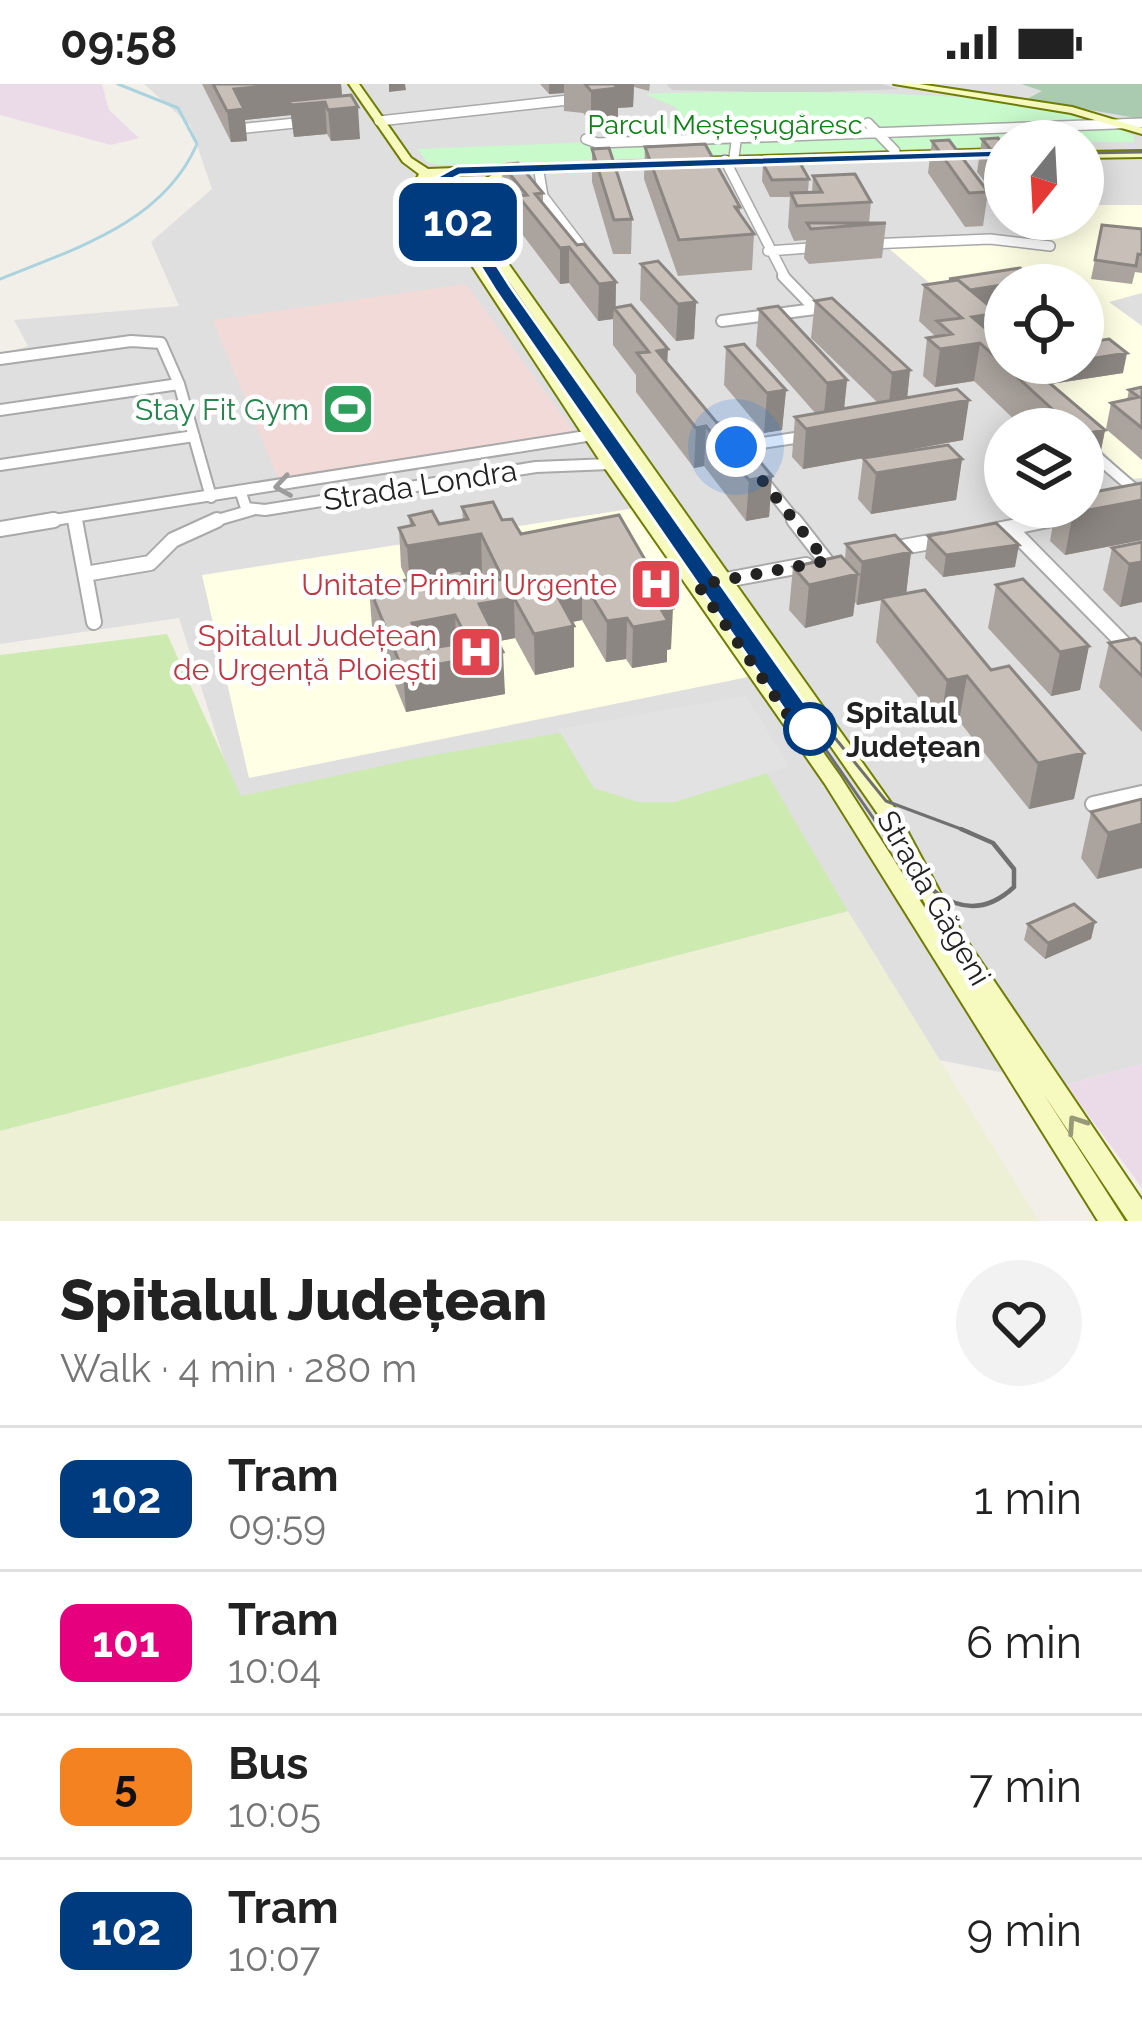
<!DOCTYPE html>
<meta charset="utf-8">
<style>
:root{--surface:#fff;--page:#f2f2f2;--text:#222;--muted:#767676;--line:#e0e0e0}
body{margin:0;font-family:Raleway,sans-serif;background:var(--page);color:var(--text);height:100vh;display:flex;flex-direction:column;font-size:45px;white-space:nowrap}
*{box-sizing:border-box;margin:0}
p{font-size:39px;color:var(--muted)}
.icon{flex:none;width:66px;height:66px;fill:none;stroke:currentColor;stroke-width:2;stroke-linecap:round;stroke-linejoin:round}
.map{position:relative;height:1137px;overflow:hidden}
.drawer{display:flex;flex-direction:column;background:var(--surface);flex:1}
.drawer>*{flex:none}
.badge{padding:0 24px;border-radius:18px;font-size:42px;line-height:78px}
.needle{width:78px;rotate:198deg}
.tools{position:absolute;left:984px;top:36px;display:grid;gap:24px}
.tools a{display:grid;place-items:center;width:120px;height:120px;border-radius:50%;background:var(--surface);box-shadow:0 6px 30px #0003;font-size:60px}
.you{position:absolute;width:60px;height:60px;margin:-30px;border:9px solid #fff;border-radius:50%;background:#1a73e8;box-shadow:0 0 0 18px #1a73e833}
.map>.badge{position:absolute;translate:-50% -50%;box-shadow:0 0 0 6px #fff}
.round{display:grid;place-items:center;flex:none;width:126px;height:126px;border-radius:63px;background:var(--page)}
.headline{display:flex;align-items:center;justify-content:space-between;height:204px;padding:0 60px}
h1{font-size:57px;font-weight:800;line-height:90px}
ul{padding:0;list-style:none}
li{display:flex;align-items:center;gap:36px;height:144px;padding:0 60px;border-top:3px solid var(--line)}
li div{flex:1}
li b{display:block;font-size:45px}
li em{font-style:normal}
li .badge{min-width:132px;font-weight:700;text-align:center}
.status{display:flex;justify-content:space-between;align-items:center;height:84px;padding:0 60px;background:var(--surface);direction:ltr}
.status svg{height:33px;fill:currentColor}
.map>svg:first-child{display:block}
</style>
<div class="status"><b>09:58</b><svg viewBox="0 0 49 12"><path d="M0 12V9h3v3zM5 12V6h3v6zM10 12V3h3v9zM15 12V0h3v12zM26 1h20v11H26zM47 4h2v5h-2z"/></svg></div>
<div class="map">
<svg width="1142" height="1137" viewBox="0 0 1142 1137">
<rect width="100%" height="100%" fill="#f2efe9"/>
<path fill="#e0dfdf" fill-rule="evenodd" d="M144,0H1142V980L1066,1001L279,847L179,534L0,560V271L28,262L14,236L179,222L151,158L212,105L190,41ZM1005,57H1083V135H1005ZM1005,201H1083V279H1005ZM1005,345H1083V423H1005Z"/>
<path fill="#f2dad9" d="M466,200L575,349L279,397L213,236Z"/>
<path fill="#ebdbe8" d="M0,0H102L109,26L139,54L111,61L0,31Z
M1142,980V1104L1066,1001Z"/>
<path fill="#ffffe5" d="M1083,121H1142V209L1109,218L1142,242V394L1131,395L1012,279H1083V201H1005V263L886,162L985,157L1043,165L1059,135H1083Z
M636,424L748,593L249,694L202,491Z"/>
<path fill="#d0d0d0" d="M666,0H881L899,5L798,9L672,6Z"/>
<path fill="#eef0d5" d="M848,827L1039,1137H0V1047Z"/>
<path fill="#cdebb0" d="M167,550L241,712L428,672L726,620L848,827L0,1047V571Z"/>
<path fill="#aacbaf" d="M1021,0H1142V35L1027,15L1042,7Z"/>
<path fill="#c8facc" d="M669,9C750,8 1085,0 1134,53V58L1005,57V62L439,81L427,78L418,65L594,58L660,47L666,40L688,37L675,23L645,10Z"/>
<path fill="#e2e2e2" d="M746,612L789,682L675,718H638L594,704L558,645Z"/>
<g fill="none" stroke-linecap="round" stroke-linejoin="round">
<path stroke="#aad3df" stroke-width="3" d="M0,195C74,165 163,139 197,60L178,24L118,0"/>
<g stroke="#a9a9a9" stroke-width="12">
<path id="street-far2" d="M379,37L577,15
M868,39L895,67
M247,44L305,38
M586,55L597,59L1142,39
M734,73L738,43
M725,76L786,195
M539,88L543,112L590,174
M869,160L990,155L1050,162
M768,167L823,163"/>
</g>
<g stroke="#a9a9a9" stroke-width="14">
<path id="street-far1" d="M722,237L815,225L783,192
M0,275L131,257L161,259L179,300L211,413
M0,326L179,300
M1083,361L1142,412
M736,363L808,352
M0,381L194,352
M762,395L797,439
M241,409L246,424L265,426L536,383L610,380
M75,434L76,439
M35,439L618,347
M207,439L252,426
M1032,439L1071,432"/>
</g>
<g stroke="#a9a9a9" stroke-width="18">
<path id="street" d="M75,436L94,538
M794,436L826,477
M1010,444L1142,578
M0,445L54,436
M987,448L1048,436
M892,465L941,456
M85,490L150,479L173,456L217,436
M699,501L806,481
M1093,720L1142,709"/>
</g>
<g stroke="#707d05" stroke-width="4">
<path id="secondary" d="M349,0H359L411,74L428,85L669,76V80L665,81L508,89L475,112L473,130L896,726L963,851L1142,1116V1137H1128L1043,1009L1125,1137H1098L825,700L602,380L416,96L419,90L403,78ZM495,89L465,108L462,118L437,92ZM428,96L463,133L880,733L937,843L840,692L617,378Z
M894,0H919L1072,23L1142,44V50L1071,29Z
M1005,65V71L693,80L687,77L693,74Z
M1142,67V73L1083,74V68Z"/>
</g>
<use href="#street-far2" stroke="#fff" stroke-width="9"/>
<use href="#street-far1" stroke="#fff" stroke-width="10"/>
<use href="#street" stroke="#fff" stroke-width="14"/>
<use href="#secondary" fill="#f7fabf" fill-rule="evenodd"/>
<path stroke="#707070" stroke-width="3" d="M1083,69L1142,68
M883,748L435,103L440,93L457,87L1005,70
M969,748L886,717L831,649L804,627L439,99L458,88L1005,72"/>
<path stroke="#707070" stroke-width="4.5" d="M881,745C912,789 958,855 1014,803V785L993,759L961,745"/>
</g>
<path fill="#aba49e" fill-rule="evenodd" d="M202,0H341L342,12L360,55L331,57L327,50L294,53L291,31L245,36L247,57L231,58Z
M540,0H650L649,7L634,3L633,23L618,24V35L591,38L583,29L564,27V9L549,10Z
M982,55L1005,63V123L977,88Z
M932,57L988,108L983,142L965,143L928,89Z
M645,63L740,123V130L754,150L752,186L678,192L644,95Z
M592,65L632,135L631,170H613L592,98Z
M763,80L809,95L808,108H812L813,92L871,118L869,139H886L882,174L809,180L804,174L806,156L794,157L788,143L790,113H770L762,97Z
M502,81L543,109V120L577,161L616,198V224L667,279L717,339L772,392L769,433L746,437L704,382L694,384L636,308V291L613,261V235L598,237L569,199L560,200L519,146V134L503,114Z
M1015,135H1040L1039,143H1022Z
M1102,141L1142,145V189L1135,188L1132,200L1091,195Z
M641,180L696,218L694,255L676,257L640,216Z
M924,201L989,221L998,229L995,252L1028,281V279H1083L1123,289L1051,300L1105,346L1097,386L1083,345H1024L974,297L935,303L923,292L927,254L935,252L919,237Z
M815,217L910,286L907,314L963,356L803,385L792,373L795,333L816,330L756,262L759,225L847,296L844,325L878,319L811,254Z
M726,263L786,306L782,346L764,349L724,301Z
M1142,303V376L1106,345L1111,319L1127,316L1129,306Z
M863,374L962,375L956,416L871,430L858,415Z
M1142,399V456L1065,471L1050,457L1056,423H1083Z
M462,423L502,436L521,450L671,565L667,566V578L632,584L626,575L606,578L582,536L572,538L574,583L535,591L515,554L498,557L505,610L406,628L372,543L369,503L407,496L401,483L399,444L410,442L409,432L439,440L463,436ZM482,489L487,498L469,502L464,492Z
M928,452L1015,483L943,493L925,474Z
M1142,458V518L1120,523L1103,506L1112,464Z
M846,460L911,468L906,510L1074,715L1029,725L959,637L940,641L876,558L881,516L857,521L855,518L853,532L805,544L789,526L793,483L845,476Z
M996,501L1089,562L1080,606L1051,612L988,544Z
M1109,559L1142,561V648L1099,603Z
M1142,715L1097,795L1081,774L1091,728Z
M1095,838L1091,855L1045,875L1024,856L1028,840Z"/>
<path fill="#8b8681" d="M287,0H341L343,24L358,23L360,55L331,57L328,26L325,18L327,50L294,53L289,17L291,31L245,36L247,57L231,58L227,27L234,5Z
M389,0H405L406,6L389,8Z
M549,0H564V9L549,10Z
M585,0H634L633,23L618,24V35L591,38V7Z
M569,163V199L560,200V164Z
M1035,196L1034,201H1005V219L960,226L963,207Z
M616,198L615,226L614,224L613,235L598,237L599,200Z
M696,218L694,255L676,257L678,220Z
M998,229L993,266L980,259L974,297L935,303L940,265L972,233Z
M668,265L666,303L657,267Z
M1127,269L1123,289L1044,301L1047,281L1083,279V276Z
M910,286L906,325L888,328L892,289Z
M847,296L843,335L823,338L827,299Z
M786,306L782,346L764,349L767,309Z
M969,316L963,356L803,385L806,345Z
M706,342L704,382L694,384L696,344Z
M1105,346L1097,386L1083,389V350Z
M962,375L956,416L871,430L876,389Z
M772,392L769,433L746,437L749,396Z
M1142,416V456L1065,471L1073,429Z
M481,450L482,489L410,502L407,462Z
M1019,461L1015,483L943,493L946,471Z
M911,468L906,511L857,521L862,478Z
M1142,478V518L1120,523L1129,480Z
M858,490L853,532L805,544L809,501Z
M582,496V536L552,542V502Z
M514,514L515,554L480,561L479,520Z
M673,524L671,565L667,566V578L632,584L633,543L662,527Z
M455,531L457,572L415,580L412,539Z
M627,534L626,575L606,578L607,537Z
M574,542V583L535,591L534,550Z
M1089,562L1080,606L1051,612L1060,568Z
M503,568L505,610L406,628L403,587Z
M967,592L959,637L940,641L947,596Z
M1084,669L1074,715L1029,725L1038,679Z
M1142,740V784L1097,795L1108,749Z
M1095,838L1091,855L1045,875L1048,859Z"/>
<path fill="#c7bfb8" stroke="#8b8681" stroke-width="3" fill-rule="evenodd" d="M213,0H287L234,5L244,25L227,27Z
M585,0H614L618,4L591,7Z
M351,11L358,23L328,26L325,18L291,21L289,17Z
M998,54L1005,63V83L982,55Z
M949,56L988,108L969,109L932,57Z
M705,60L740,123H735L754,150L679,156L645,63Z
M609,64L632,135L614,136L592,65Z
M518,79L543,109L535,110L577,161L584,160L616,198L599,200L569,163L560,164L518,112L527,111L502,81Z
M800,79L809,95L772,96L763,80Z
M855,90L871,118L797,122L791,109L822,108L813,92Z
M807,139H886L811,145Z
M1102,141L1142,145V171L1138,170L1136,182L1095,176Z
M658,177L696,218L678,220L641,180Z
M1020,184L1035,196L970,206L958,196L949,195Z
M958,196L998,229L972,233L1005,261V279H1026L1105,346L1083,350V345H1074L980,259L940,265L927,254L952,250L937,237L962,234L924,201Z
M832,214L910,286L892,289L815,217Z
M631,221L668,265L657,267L717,339L727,338L772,392L749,396L706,342L696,344L637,269L649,268L614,224Z
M778,222L847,296L827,299L759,225Z
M1109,255L1127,269L1083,276V259Z
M744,260L786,306L767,309L726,263Z
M1142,303V344L1111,319L1139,313L1129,306Z
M957,305L969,316L806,345L795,333Z
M948,361L962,375L876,389L863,374Z
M1142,399V416L1073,429L1066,423H1083V410Z
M493,418L502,436L512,435L521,450L619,431L673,524L662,527L668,537L633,543L627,534L607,537L582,496L552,502L574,542L534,550L514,514L479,520L503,568L403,587L369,503L461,486L469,502L503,495L481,450L407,462L399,444L414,441L409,432L432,427L439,440L468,435L462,423ZM455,531L469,558L425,565L412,539Z
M996,439L1019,461L946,471L928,452Z
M895,451L911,468L862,478L846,460Z
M1142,458V478L1129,480L1112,464Z
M841,472L858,490L809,501L793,483Z
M1023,495L1089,562L1060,568L996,501Z
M925,506L991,586L1009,582L1084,669L1038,679L967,592L947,596L881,514Z
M1135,554L1142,561V592L1109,559Z
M1142,715V740L1108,749L1091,728Z
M1074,820L1095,838L1048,859L1028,840Z"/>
<defs><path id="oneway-chevron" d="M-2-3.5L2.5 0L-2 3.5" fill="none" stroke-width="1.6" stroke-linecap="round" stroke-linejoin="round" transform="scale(3)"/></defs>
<use stroke="#9c9c9c" href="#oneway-chevron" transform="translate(283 402) rotate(171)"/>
<use stroke="#979978" href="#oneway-chevron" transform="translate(1076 1040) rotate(-124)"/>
<path fill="#003b80" stroke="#fff" stroke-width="3" d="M1005,66L1010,73L460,91L444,99L512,205L825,648L812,655L803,653L495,206L428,98L457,82Z"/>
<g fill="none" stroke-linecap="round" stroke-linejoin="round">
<path stroke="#222" stroke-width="12" stroke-dasharray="0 21.6" d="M736,363L826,477L698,501L803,653L810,645"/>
</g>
<defs>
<g id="stadium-square" transform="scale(2.7)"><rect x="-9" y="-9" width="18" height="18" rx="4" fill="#2e9e5b" stroke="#fff"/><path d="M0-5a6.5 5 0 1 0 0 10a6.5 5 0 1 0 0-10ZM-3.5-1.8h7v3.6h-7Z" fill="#fff"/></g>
<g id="hospital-square" transform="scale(2.7)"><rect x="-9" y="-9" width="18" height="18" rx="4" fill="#e0444e" stroke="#fff"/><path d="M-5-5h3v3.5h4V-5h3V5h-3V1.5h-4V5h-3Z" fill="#fff"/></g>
</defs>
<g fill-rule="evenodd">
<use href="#stadium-square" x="348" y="325"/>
<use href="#hospital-square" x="656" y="500"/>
<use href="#hospital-square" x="476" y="568"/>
</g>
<circle fill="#fff" stroke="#003b80" stroke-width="6" cx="810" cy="645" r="24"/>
<g text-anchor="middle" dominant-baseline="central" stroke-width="9" stroke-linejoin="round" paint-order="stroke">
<g font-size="27" fill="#0c8416" stroke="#fff">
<text x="725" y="40">Parcul Meșteșugăresc</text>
</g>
<g font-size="30" fill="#27864d" stroke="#fff" text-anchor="end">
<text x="309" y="325">Stay Fit Gym</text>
</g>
<g font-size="30" fill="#222" stroke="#fff">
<text transform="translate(420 401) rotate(-9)">Strada Londra</text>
<text transform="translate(934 814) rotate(60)">Strada Găgeni</text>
</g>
<g font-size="30" fill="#be3a42" stroke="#fff" text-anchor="end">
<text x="617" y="500">Unitate Primiri Urgente</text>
<text x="437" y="551">Spitalul Județean<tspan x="437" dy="34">de Urgență Ploiești</tspan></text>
</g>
<g font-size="30" font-weight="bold" fill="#222" stroke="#fff" text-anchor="start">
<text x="846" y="628">Spitalul<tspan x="846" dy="34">Județean</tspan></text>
</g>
</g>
</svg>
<div class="tools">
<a><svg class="needle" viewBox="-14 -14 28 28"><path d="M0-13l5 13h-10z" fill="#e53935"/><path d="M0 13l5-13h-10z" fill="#767676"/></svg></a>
<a><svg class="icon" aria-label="locate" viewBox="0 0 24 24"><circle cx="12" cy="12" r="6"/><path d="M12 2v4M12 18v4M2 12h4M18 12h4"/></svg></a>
<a><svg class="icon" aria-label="layers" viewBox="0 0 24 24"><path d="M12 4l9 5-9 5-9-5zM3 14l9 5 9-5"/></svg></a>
</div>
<div class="you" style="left:736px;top:363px"></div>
<b class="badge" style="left:458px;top:138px;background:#003b80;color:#fff">102</b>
</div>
<section class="drawer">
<div class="headline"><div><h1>Spitalul Județean</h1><p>Walk · 4 min · 280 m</p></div><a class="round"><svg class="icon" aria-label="heart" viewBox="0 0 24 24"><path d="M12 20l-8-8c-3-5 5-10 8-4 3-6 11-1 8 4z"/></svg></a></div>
<ul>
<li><span class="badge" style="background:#003b80;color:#fff">102</span><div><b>Tram</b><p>09:59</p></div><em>1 min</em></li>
<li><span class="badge" style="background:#e6007e;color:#fff">101</span><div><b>Tram</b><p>10:04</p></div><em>6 min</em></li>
<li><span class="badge" style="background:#f58220;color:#111">5</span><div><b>Bus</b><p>10:05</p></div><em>7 min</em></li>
<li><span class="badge" style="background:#003b80;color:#fff">102</span><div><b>Tram</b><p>10:07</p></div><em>9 min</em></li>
</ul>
</section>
